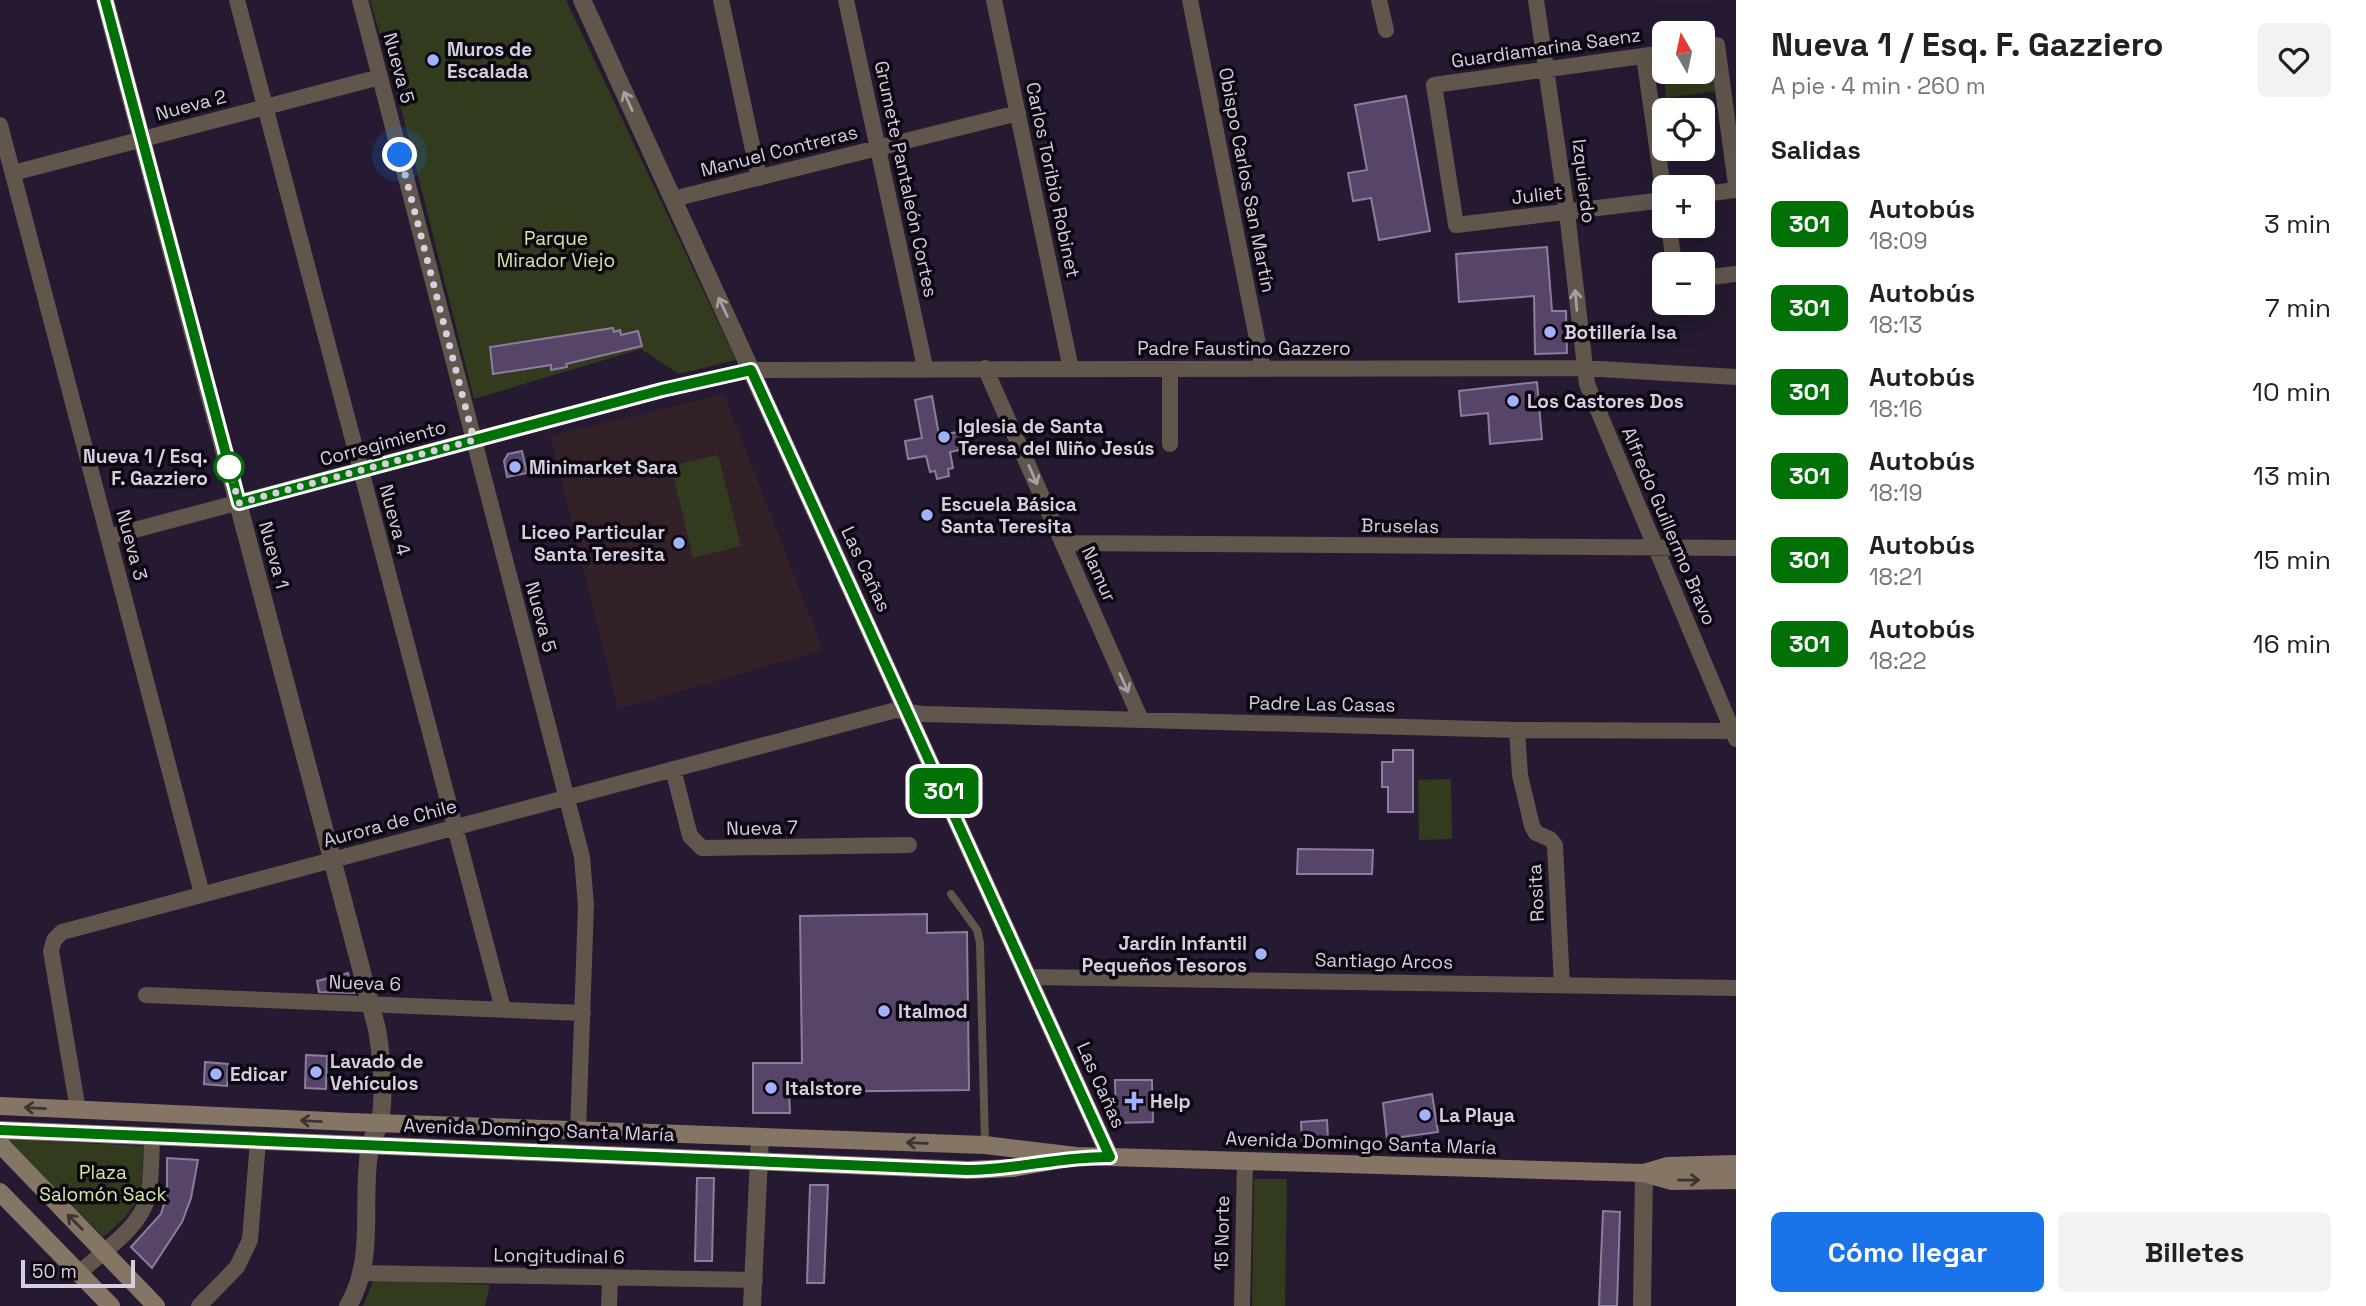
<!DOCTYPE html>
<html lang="es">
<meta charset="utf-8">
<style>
:root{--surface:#fff;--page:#f2f2f2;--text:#202124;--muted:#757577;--accent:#1a73e8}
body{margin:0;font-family:"Space Grotesk",sans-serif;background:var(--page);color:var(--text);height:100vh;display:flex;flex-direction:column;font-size:26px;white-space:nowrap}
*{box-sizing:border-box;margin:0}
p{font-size:23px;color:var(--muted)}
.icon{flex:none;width:38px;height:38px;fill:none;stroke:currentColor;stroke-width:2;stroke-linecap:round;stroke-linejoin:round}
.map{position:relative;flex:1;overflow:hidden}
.panel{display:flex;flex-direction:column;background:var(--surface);width:630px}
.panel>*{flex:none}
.badge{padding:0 14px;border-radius:10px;font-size:24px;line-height:46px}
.needle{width:46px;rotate:351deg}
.controls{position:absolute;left:1652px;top:21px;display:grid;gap:14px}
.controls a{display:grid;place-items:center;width:63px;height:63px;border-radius:10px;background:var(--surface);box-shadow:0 7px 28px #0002;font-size:35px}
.scale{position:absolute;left:21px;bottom:18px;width:114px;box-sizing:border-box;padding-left:7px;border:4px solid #d6cfdf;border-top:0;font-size:19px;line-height:24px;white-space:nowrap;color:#d6cfdf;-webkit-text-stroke:5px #0c0711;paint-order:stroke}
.you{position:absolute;width:35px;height:35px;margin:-18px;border:5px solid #fff;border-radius:50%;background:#1a73e8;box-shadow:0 0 0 10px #1a73e833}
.map>.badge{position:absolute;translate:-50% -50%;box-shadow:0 0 0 4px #fff}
h2{padding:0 35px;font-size:26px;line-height:63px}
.round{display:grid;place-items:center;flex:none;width:74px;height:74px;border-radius:10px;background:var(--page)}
.summary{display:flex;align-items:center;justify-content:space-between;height:119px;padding:0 35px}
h1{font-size:33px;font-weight:700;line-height:52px}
.primary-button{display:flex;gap:14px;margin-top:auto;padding:14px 35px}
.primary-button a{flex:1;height:80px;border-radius:10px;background:var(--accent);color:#fff;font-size:28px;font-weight:700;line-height:80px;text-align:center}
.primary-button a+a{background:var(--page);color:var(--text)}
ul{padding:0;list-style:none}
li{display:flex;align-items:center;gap:21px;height:84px;padding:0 35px}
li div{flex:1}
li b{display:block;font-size:26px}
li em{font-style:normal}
li .badge{min-width:77px;font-weight:700;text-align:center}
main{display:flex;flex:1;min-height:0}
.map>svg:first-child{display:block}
</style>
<main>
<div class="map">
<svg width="1736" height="1306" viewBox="0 0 1736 1306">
<rect width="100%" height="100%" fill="#251a31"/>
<path fill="#332128" d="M724,394L823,650L618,709L550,436Z"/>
<path fill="#323b1d" d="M370,0H566L736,360L679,374L641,349L474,399L401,108Z
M1713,59L1717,91L1666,98L1663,66L1664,72H1703V61Z
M718,455L741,546L693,558L671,466Z
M1451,779L1452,839L1419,840L1418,780Z
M6,1139L143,1146C142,1196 143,1204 103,1237Z
M1254,1179H1287L1285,1306H1252Z
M374,1279L490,1285L485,1306H363Z"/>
<path fill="#564569" stroke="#8b7e9b" stroke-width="2" d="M1406,96L1430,231L1379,240L1371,198L1353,201L1348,173L1367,170L1355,105Z
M1547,247L1552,311H1566L1567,353L1535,354L1534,296L1459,302L1456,254Z
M613,328L614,332L620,330L621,335L638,331L642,346L566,364L567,367L551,370V365L493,374L490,347Z
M1537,382L1542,439L1490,444L1488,413L1461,416L1459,391Z
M932,396L939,435L965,431L968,448L950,452L953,468L948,469L949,476L937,479L935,471L930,472L926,456L908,459L905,441L922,438L915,400Z
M522,451L527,473L507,477L504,461L508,454Z
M1393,750H1413V812H1388V787H1382V762H1393Z
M1298,849L1373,850L1372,874H1297Z
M927,914V933L967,932L969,1090L789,1092L790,1113H753V1063H802L800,916Z
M348,973L354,993L319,992L317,981Z
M306,1055L327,1056L326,1089L305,1088Z
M205,1062L228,1064L227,1086L204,1084Z
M1115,1080H1152L1153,1122L1116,1123Z
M1432,1094L1438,1132L1387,1139L1383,1103Z
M1327,1120L1328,1138L1302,1140L1301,1122Z
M167,1158L198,1160L191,1198L182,1222L152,1268L131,1247L161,1214L167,1194Z
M697,1178H714L712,1261H695Z
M810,1185H828L824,1283H807Z
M1603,1211L1620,1212L1617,1306H1599Z"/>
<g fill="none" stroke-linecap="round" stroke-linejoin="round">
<path stroke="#60564c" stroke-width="8" d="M951,894L977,930L980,943L985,1145"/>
<path stroke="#60564c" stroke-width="16" d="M237,0L503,1009
M360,0L582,857L586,906L578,1131
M721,0L759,178
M846,0L925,367
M994,0L1071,369
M1190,0L1263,369
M1379,0L1386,30
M1536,0L1567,213L1587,384L1736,739
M1703,47L1717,45L1736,185
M1664,53L1434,85L1456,225L1664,200
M1644,56L1664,196
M0,125L202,894
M13,173L380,77
M1703,194L1736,190
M673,199L1018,113
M1669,226L1674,264
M1703,278L1736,274
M985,368L1141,720
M1170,370V444
M108,537L662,390L751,370L1582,368L1736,377
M1063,543L1736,548
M1517,730L1520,775L1532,826L1536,833L1550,839L1555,845L1562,985
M673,769L690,836L702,848L909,845
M1030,977L1736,988
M146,995L583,1013
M78,1110L51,951L54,940L62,932L896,710L922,714L1517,730L1736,731
M79,1273C102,1252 141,1228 148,1196C152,1177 151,1156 152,1136
M362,1273L755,1280
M199,1306L237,1267L250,1240L258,1141
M609,1306L610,1279
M1242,1306L1245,1161"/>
<path stroke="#60564c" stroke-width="18" d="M105,0L377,1029C382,1059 385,1092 380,1122C378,1130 371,1138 370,1147C360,1200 377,1257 348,1306
M582,0L1110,1157
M752,1306L760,1137
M1642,1306L1644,1173"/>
<path stroke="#847565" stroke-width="18" d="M0,1106L350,1122L985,1145L1076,1156L1644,1173L1668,1166L1736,1164
M0,1130L967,1170L1013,1168L1069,1158
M0,1144L156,1306
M1644,1173L1672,1181L1736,1180
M0,1192L111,1306"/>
</g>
<defs><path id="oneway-shaft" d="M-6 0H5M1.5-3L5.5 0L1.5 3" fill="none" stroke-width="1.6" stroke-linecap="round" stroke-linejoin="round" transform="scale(1.75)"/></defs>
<g stroke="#a79fa4">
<use href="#oneway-shaft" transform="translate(628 101) rotate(-114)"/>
<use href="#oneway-shaft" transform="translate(1576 300) rotate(-95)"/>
<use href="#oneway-shaft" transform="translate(723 307) rotate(-115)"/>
<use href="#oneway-shaft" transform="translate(1033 475) rotate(66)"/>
<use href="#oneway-shaft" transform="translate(1124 683) rotate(66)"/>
</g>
<g stroke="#3c3333">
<use href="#oneway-shaft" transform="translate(35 1108) rotate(-177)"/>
<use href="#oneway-shaft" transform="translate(311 1121) rotate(-177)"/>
<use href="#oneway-shaft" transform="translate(917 1143) rotate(-178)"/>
<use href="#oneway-shaft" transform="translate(1689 1180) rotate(-1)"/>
<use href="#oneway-shaft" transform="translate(75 1222) rotate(-135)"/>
</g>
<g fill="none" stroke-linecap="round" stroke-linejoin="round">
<g stroke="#fff" stroke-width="16">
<path id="line" d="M0,1130L967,1170C1016,1170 1062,1156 1110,1157L751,370L662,390L239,503L105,0"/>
</g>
<use href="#line" stroke="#007106" stroke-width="10"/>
<path stroke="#d6cfdf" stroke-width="7" stroke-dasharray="0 12.6" d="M229,467L227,461L239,503L474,440L400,155"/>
</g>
<g fill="#a2b2fd" stroke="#0c0711" stroke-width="2.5">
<circle cx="433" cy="60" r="7"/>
<circle cx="1550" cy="332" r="7"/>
<circle cx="1513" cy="401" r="7"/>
<circle cx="944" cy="437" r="7"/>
<circle cx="515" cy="467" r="7"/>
<circle cx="927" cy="515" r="7"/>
<circle cx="679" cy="543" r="7"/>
<circle cx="1261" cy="954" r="7"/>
<circle cx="884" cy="1011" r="7"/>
<circle cx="316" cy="1072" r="7"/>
<circle cx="216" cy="1074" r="7"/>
<circle cx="771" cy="1088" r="7"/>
<path d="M1130.5 1090.5h7v7h7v7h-7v7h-7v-7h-7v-7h7z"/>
<circle cx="1425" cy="1115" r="7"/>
</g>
<circle fill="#fff" stroke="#007106" stroke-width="3.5" cx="229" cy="467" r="14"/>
<g text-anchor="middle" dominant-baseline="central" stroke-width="7" stroke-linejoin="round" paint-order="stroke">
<g font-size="19" fill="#d6cfdf" stroke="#0c0711">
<text transform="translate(1546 48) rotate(-8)">Guardiamarina Saenz</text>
<text transform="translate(399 68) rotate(75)">Nueva 5</text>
<text transform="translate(191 105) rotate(-15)">Nueva 2</text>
<text transform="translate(779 151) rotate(-14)">Manuel Contreras</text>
<text transform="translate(906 179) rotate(78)">Grumete Pantaleón Cortes</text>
<text transform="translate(1053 180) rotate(78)">Carlos Toribio Robinet</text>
<text transform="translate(1247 180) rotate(79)">Obispo Carlos San Martín</text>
<text transform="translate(1584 181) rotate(83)">Izquierdo</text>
<text transform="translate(1537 195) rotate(-6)">Juliet</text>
<text x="1244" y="348">Padre Faustino Gazzero</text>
<text transform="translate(383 443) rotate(-15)">Corregimiento</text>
<text transform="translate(395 520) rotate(75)">Nueva 4</text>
<text transform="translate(1400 526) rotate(1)">Bruselas</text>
<text transform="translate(1669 526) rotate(67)">Alfredo Guillermo Bravo</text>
<text transform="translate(132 545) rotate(75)">Nueva 3</text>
<text transform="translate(274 555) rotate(75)">Nueva 1</text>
<text transform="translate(866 569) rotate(65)">Las Cañas</text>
<text transform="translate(1099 574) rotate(66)">Namur</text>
<text transform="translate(541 617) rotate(75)">Nueva 5</text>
<text transform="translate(1322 704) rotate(1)">Padre Las Casas</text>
<text transform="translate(390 823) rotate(-15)">Aurora de Chile</text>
<text transform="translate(762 828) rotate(-1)">Nueva 7</text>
<text transform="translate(1536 893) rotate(-93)">Rosita</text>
<text transform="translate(1384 961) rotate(1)">Santiago Arcos</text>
<text transform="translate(365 983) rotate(2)">Nueva 6</text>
<text transform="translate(1101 1085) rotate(66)">Las Cañas</text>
<text transform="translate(539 1130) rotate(2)">Avenida Domingo Santa María</text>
<text transform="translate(1361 1143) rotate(2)">Avenida Domingo Santa María</text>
<text transform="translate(1222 1233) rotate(-89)">15 Norte</text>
<text transform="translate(559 1256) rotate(1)">Longitudinal 6</text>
</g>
<g font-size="19" font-weight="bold" fill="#d6cfdf" stroke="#0c0711" text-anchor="start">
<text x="447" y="49">Muros de<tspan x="447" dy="22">Escalada</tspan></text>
<text x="1564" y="332">Botillería Isa</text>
<text x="1527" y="401">Los Castores Dos</text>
<text x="958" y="426">Iglesia de Santa<tspan x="958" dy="22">Teresa del Niño Jesús</tspan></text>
<text x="529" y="467">Minimarket Sara</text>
<text x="941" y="504">Escuela Básica<tspan x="941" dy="22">Santa Teresita</tspan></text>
<text x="665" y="532" text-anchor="end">Liceo Particular<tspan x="665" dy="22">Santa Teresita</tspan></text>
<text x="1247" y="943" text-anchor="end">Jardín Infantil<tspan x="1247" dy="22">Pequeños Tesoros</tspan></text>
<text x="898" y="1011">Italmod</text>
<text x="330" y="1061">Lavado de<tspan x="330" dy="22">Vehículos</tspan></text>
<text x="230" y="1074">Edicar</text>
<text x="785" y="1088">Italstore</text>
<text x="1150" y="1101">Help</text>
<text x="1439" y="1115">La Playa</text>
</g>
<g font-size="19" fill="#d2e8a4" stroke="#0c0711">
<text x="556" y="238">Parque<tspan x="556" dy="22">Mirador Viejo</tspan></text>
<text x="103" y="1172">Plaza<tspan x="103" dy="22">Salomón Sack</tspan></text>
</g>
<g font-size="19" font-weight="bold" fill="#d6cfdf" stroke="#0c0711" text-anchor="end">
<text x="208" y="456">Nueva 1 / Esq.<tspan x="208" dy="22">F. Gazziero</tspan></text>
</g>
</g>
</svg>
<div class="controls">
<a><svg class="needle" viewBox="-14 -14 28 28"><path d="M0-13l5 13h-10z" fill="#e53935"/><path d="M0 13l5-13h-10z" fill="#757577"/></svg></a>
<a><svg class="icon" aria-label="locate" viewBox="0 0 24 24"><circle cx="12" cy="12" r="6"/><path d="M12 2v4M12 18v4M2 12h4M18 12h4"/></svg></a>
<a>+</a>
<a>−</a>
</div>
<div class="scale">50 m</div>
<div class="you" style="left:400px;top:155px"></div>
<b class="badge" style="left:944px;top:791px;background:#007106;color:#fff">301</b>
</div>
<section class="panel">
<div class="summary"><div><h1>Nueva 1 / Esq. F. Gazziero</h1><p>A pie · 4 min · 260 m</p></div><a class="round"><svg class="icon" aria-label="heart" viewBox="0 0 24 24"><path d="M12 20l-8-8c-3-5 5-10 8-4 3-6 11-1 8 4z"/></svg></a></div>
<h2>Salidas</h2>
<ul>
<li><span class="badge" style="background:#007106;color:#fff">301</span><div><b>Autobús</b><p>18:09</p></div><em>3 min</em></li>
<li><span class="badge" style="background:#007106;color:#fff">301</span><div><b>Autobús</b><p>18:13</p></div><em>7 min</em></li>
<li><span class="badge" style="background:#007106;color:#fff">301</span><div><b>Autobús</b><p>18:16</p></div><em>10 min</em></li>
<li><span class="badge" style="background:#007106;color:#fff">301</span><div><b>Autobús</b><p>18:19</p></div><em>13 min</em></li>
<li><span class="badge" style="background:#007106;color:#fff">301</span><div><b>Autobús</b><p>18:21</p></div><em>15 min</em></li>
<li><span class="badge" style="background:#007106;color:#fff">301</span><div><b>Autobús</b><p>18:22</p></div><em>16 min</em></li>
</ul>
<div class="primary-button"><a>Cómo llegar</a><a>Billetes</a></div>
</section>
</main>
